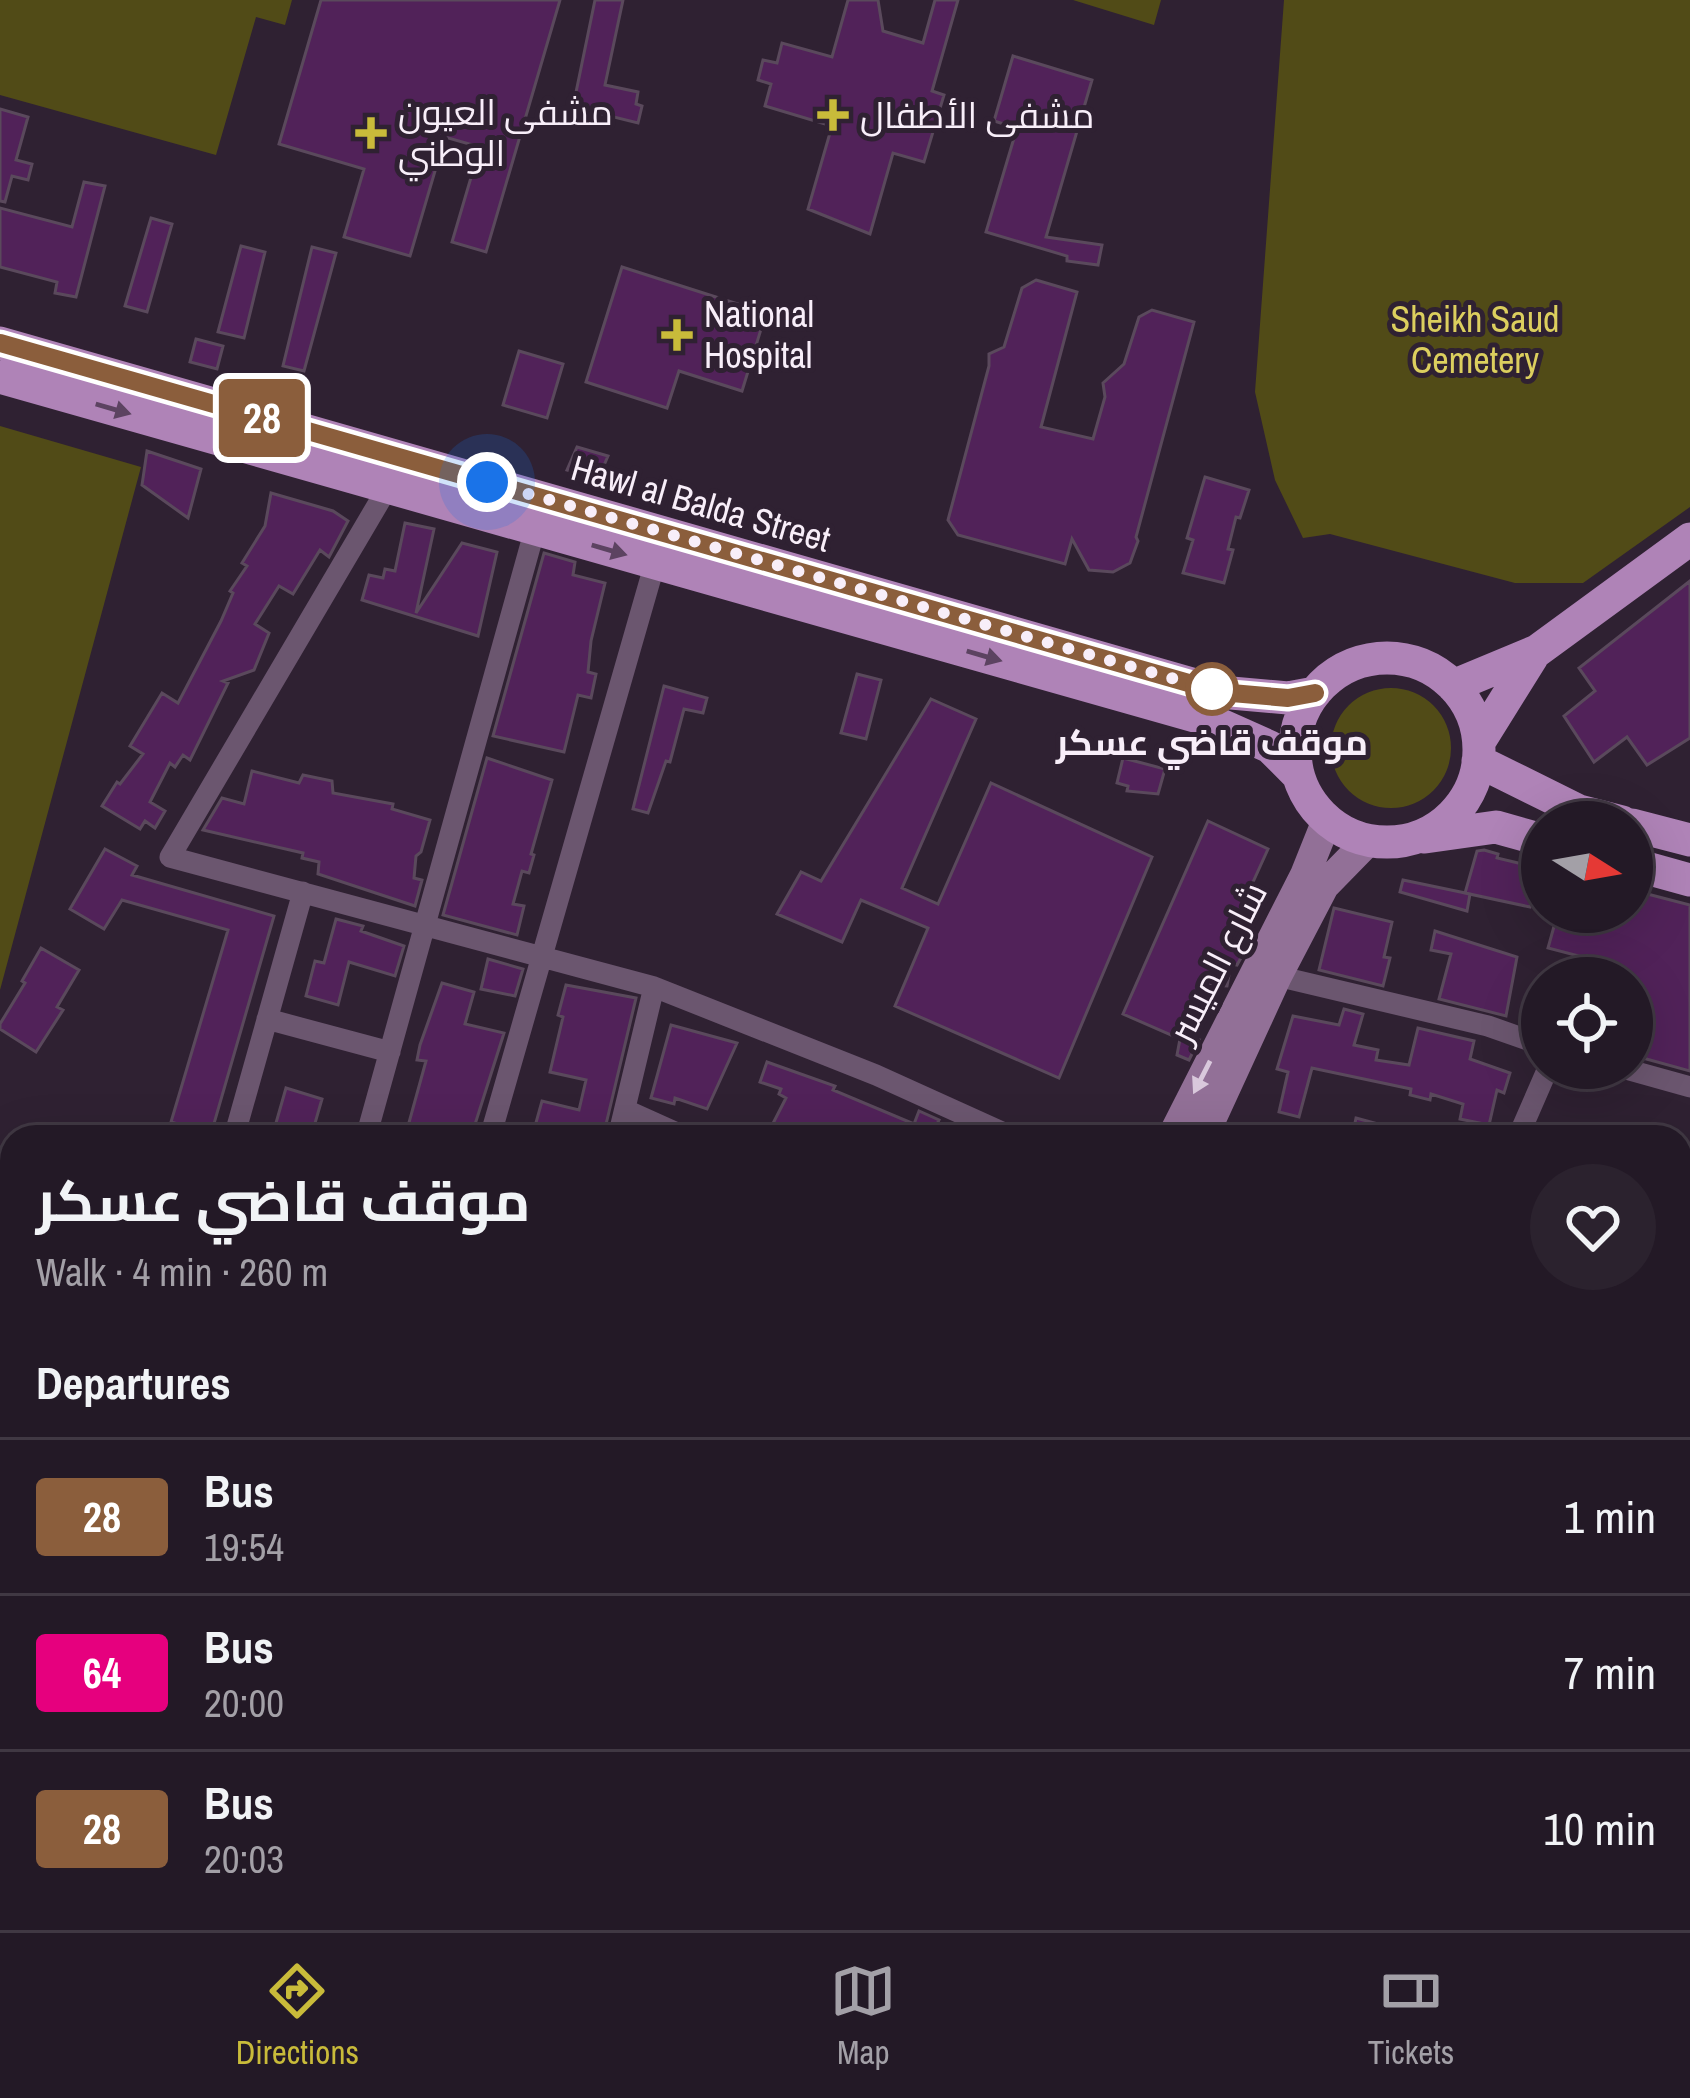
<!DOCTYPE html>
<meta charset="utf-8">
<style>
:root{--surface:#231926;--page:#2b222e;--text:#f1f3f6;--muted:#a3a0a7;--line:#403843;--accent:#c9bb3a}
body{margin:0;font-family:"Archivo Narrow",Cairo,sans-serif;background:var(--page);color:var(--text);height:100vh;display:flex;flex-direction:column;font-size:45px;white-space:nowrap}
*{box-sizing:border-box;margin:0}
p{font-size:39px;color:var(--muted)}
.icon{flex:none;width:66px;height:66px;fill:none;stroke:currentColor;stroke-width:2;stroke-linecap:round;stroke-linejoin:round}
.map{position:relative;flex:1;overflow:hidden}
.drawer{position:absolute;left:0px;top:1125px;width:1692px;height:807px;display:flex;flex-direction:column;background:var(--surface);border-radius:36px 36px 0 0;box-shadow:0 12px 48px #0002,0 0 0 3px var(--line)}
.drawer>*{flex:none}
.badge{padding:0 24px;border-radius:9px;font-size:42px;line-height:78px}
.needle{width:78px;rotate:101deg}
.tools{position:absolute;left:1521px;top:801px;display:grid;gap:24px}
.tools a{display:grid;place-items:center;width:132px;height:132px;border-radius:50%;background:var(--surface);box-shadow:0 12px 48px #0002,0 0 0 3px var(--line);font-size:60px}
.you{position:absolute;width:60px;height:60px;margin:-30px;border:9px solid #fff;border-radius:50%;background:#1a73e8;box-shadow:0 0 0 18px #1a73e833}
.map>.badge{position:absolute;translate:-50% -50%;box-shadow:0 0 0 6px #fff}
h2{padding:0 36px;font-size:45px;line-height:108px}
.round{display:grid;place-items:center;flex:none;width:126px;height:126px;border-radius:63px;background:var(--page)}
.overview{display:flex;align-items:center;justify-content:space-between;height:204px;padding:0 36px}
h1{font-size:57px;font-weight:700;line-height:90px}
ul{padding:0;list-style:none}
li{display:flex;align-items:center;gap:36px;height:156px;padding:0 36px;border-top:3px solid var(--line)}
li div{flex:1}
li b{display:block;font-size:45px}
li em{font-style:normal}
li .badge{min-width:132px;font-weight:700;text-align:center}
.tabs{display:flex;justify-content:space-around;align-items:center;height:168px;border-top:3px solid var(--line);background:var(--surface);font-size:33px;color:var(--muted)}
.tabs a{display:grid;justify-items:center;gap:6px}
.tabs .current{color:var(--accent)}
.map>svg:first-child{display:block}
</style>
<div class="map">
<svg width="1690" height="1930" viewBox="0 0 1690 1930">
<rect width="100%" height="100%" fill="#2f2132"/>
<path fill="#514b17" d="M0,0H292L285,25L256,17L216,155L0,95Z
M1073,0H1161L1154,25Z
M1284,0H1690V507L1583,583H1515L1330,534L1303,538L1275,480L1255,392Z
M0,426L141,467L0,990Z
M1331 748a60 60 0 1 1 120 0a60 60 0 1 1-120 0Z
M782,1920H957L955,1930H793Z"/>
<path fill="#512259" stroke="#5a495c" stroke-width="3" d="M321,0H560L486,252L452,242L480,147L445,137L410,256L344,237L364,169L279,144Z
M595,0H623L605,85L638,92L636,104L642,106L638,123L573,107Z
M848,0H878L883,31L923,43L935,0H958L932,91L944,95L924,162L893,153L870,234L808,209L832,126L765,106L771,84L758,80L763,60L777,63L782,43L832,57Z
M1013,56L1092,80L1046,237L1102,245L1098,265L1067,261V256L986,232L1017,128L994,121Z
M0,109L28,117L16,160L32,164L28,180L12,176L5,202L0,201Z
M84,182L105,186L76,297L55,293L57,282L0,267V208L72,227Z
M151,218L172,224L147,312L125,306Z
M241,246L265,252L244,338L218,332Z
M312,247L336,253L304,371L283,366Z
M622,267L766,313L742,391L679,371L667,408L586,382Z
M1036,280L1077,292L1041,427L1093,439L1105,397L1103,383L1124,364L1139,317L1152,310L1194,322L1136,537L1138,541L1130,563L1113,572L1089,570L1072,539L1065,564L958,535L948,520L989,366V354L1004,347L1022,288Z
M196,339L223,346L217,369L190,362Z
M519,351L563,364L547,418L503,405Z
M577,447L608,456L598,479L567,470Z
M147,451L201,469L188,518L142,485Z
M1205,477L1249,490L1240,518L1236,517L1228,549L1233,550L1224,583L1183,573L1193,540L1187,538Z
M271,493L333,511L348,521L329,557L320,550L293,594L279,586L255,624L269,633L254,670L223,681L228,683L190,760L183,755L175,767L170,763L150,802L165,811L155,828L145,821L140,829L102,806L117,782L120,784L143,754L130,746L162,693L178,703L221,621L233,593L230,591L247,566L242,563L265,526Z
M405,523L434,529L416,613L462,543L497,552L478,636L362,600L369,575L383,578L385,569L395,571Z
M544,553L575,562L573,575L605,583L591,641L588,672L596,674L591,698L578,695L564,752L493,736Z
M1690,581V738L1647,765L1627,737L1594,762L1564,716L1595,691L1579,668Z
M857,674L881,680L866,739L841,733Z
M664,686L707,698L703,713L684,709L670,762L666,761L648,813L633,809Z
M931,699L976,719L902,888L938,904L991,783L1152,857L1059,1078L895,1006L928,928L861,900L842,942L777,914L801,872L821,881Z
M487,758L552,780L531,854L534,855L529,873L522,871L513,904L524,906L517,935L443,915Z
M1123,758L1165,769L1158,794L1127,791L1128,786L1117,783Z
M252,771L299,783L303,775L332,781L333,793L393,804L392,809L430,820L421,852L416,856L414,878L422,880L415,906L318,874L319,862L302,858L303,853L203,830L222,798L244,804Z
M1208,821L1268,849L1224,946L1243,950L1242,956L1237,965L1231,964L1227,986L1207,985L1182,1038L1199,1040L1189,1060L1177,1055L1180,1039L1123,1014Z
M105,849L137,866L132,875L274,916L211,1134L171,1122L228,930L122,900L104,929L70,909Z
M1484,850L1498,854L1497,858L1539,868L1530,907L1465,893L1477,851Z
M1403,880L1470,894L1467,911L1400,892Z
M1632,890L1690,905V1071L1632,1055V978L1597,970L1595,978H1573L1579,956L1548,948L1558,912L1583,917L1585,912H1632Z
M1334,908L1392,922L1384,957L1390,958L1383,986L1319,970Z
M336,919L363,926L361,931L404,946L395,976L349,962L338,1005L306,996L315,961L324,963Z
M1435,931L1517,957L1506,1016L1439,999L1451,954L1431,950Z
M41,948L79,970L57,1007L63,1010L36,1052L0,1029V1024L25,983L22,981Z
M488,959L523,969L515,996L481,989Z
M442,983L474,992L465,1024L504,1033L471,1137H405L426,1061L417,1060L420,1045Z
M566,985L636,998L603,1137H532L542,1101L579,1110L586,1080L550,1072L563,1017L558,1015Z
M1344,1009L1363,1014L1354,1045L1378,1050L1376,1060L1409,1065L1418,1028L1474,1041L1470,1059L1510,1073L1504,1093L1497,1090L1489,1125L1460,1119L1463,1104L1431,1094L1430,1100L1410,1095L1411,1089L1312,1068L1299,1117L1279,1112L1288,1072L1277,1069L1293,1016L1339,1025Z
M671,1025L737,1043L707,1109L675,1098L674,1104L651,1098Z
M767,1062L835,1086L833,1090L914,1124L919,1111L939,1120L933,1133L943,1137H766L786,1098L779,1094L781,1089L760,1082Z
M286,1088L322,1099L311,1137H272Z
M1356,1118L1404,1131L1403,1137H1352Z"/>
<g fill="none" stroke-linecap="round" stroke-linejoin="round">
<path stroke="#6b566f" stroke-width="21" d="M388,487L170,857L654,987L876,1075L1013,1137
M1277,976L1488,1026L1542,1045
M267,1019L390,1052
M1622,1068L1690,1087
M626,1110L686,1137
M234,1137L303,892
M366,1137L535,529
M490,1137L655,563
M618,1137L654,987
M1518,1137L1548,1068
M0,1220L12,1223
M0,1350L12,1354
M0,1517L12,1521
M1680,1531L1690,1533
M0,1617L12,1621
M1680,1641L1690,1644
M0,1724L12,1728
M1680,1747L1690,1750
M0,1824L12,1828
M1680,1856L1690,1860
M324,1920L354,1930
M745,1920L757,1930
M1046,1920L1093,1930
M1496,1920L1541,1930
M0,1923L21,1930
M62,1930L64,1920
M304,1930L306,1920
M1359,1930L1361,1920"/>
<path stroke="#927097" stroke-width="30" d="M1172,1137L1305,875L1327,820
M1203,1137L1277,976L1324,886L1368,841
M628,1930L636,1920
M988,1930L989,1920"/>
<path stroke="#af83b7" stroke-width="33" d="M0,343L1220,692L1288,698L1315,693
M0,377L1212,721L1270,747L1298,775
M1295 750a92 92 0 1 1 184 0a92 92 0 1 1-184 0Z
M1453,686L1537,651L1690,539
M1479,742L1532,657
M1478,761L1579,811L1622,822
M1632,825L1690,840
M1425,837L1496,827L1542,840
M1632,864L1690,880"/>
</g>
<defs><path id="oneway-solid" d="M-6-.8H1V-3.2L6.5 0L1 3.2V.8H-6Z" transform="scale(3)"/></defs>
<g fill="#5c4361">
<use href="#oneway-solid" transform="translate(113 409) rotate(16)"/>
<use href="#oneway-solid" transform="translate(609 550) rotate(16)"/>
<use href="#oneway-solid" transform="translate(984 656) rotate(16)"/>
</g>
<use fill="#d9c8dc" href="#oneway-solid" transform="translate(1202 1077) rotate(117)"/>
<g fill="none" stroke-linecap="round" stroke-linejoin="round">
<g stroke="#fff" stroke-width="27">
<path id="line" d="M0,343L1220,692L1288,698L1315,693"/>
</g>
<use href="#line" stroke="#8b5e3c" stroke-width="18"/>
<path stroke="#f8eef9" stroke-width="12" stroke-dasharray="0 21.6" d="M487,482L1220,692L1212,689"/>
</g>
<g fill="#c9bb3a" stroke="#2f2132" stroke-width="4.5">
<path d="M827 97h12v12h12v12h-12v12h-12v-12h-12v-12h12z"/>
<path d="M365 115h12v12h12v12h-12v12h-12v-12h-12v-12h12z"/>
<path d="M671 317h12v12h12v12h-12v12h-12v-12h-12v-12h12z"/>
</g>
<circle fill="#fff" stroke="#8b5e3c" stroke-width="6" cx="1212" cy="689" r="24"/>
<g text-anchor="middle" dominant-baseline="central" stroke-width="10" stroke-linejoin="round" paint-order="stroke">
<g font-size="36" fill="#f8eef9" stroke="#2f2132" text-anchor="start">
<text x="398" y="112">مشفى العيون<tspan x="398" dy="41">الوطني</tspan></text>
<text x="860" y="115">مشفى الأطفال</text>
<text x="704" y="314">National<tspan x="704" dy="41">Hospital</tspan></text>
</g>
<g font-size="36" fill="#dccf5e" stroke="#2f2132">
<text x="1475" y="319">Sheikh Saud<tspan x="1475" dy="41">Cemetery</tspan></text>
</g>
<g font-size="36" fill="#f8eef9" stroke="#2f2132">
<text transform="translate(701 503) rotate(16)">Hawl al Balda Street</text>
<text transform="translate(1217 962) rotate(-63)">شارع الميسر</text>
</g>
<g font-size="36" font-weight="bold" fill="#f8eef9" stroke="#2f2132">
<text x="1212" y="742">موقف قاضي عسكر</text>
</g>
</g>
</svg>
<div class="tools">
<a><svg class="needle" viewBox="-14 -14 28 28"><path d="M0-13l5 13h-10z" fill="#e53935"/><path d="M0 13l5-13h-10z" fill="#a3a0a7"/></svg></a>
<a><svg class="icon" aria-label="locate" viewBox="0 0 24 24"><circle cx="12" cy="12" r="6"/><path d="M12 2v4M12 18v4M2 12h4M18 12h4"/></svg></a>
</div>
<div class="you" style="left:487px;top:482px"></div>
<b class="badge" style="left:262px;top:418px;background:#8b5e3c;color:#fff">28</b>
<section class="drawer">
<div class="overview"><div><h1>موقف قاضي عسكر</h1><p>Walk · 4 min · 260 m</p></div><a class="round"><svg class="icon" aria-label="heart" viewBox="0 0 24 24"><path d="M12 20l-8-8c-3-5 5-10 8-4 3-6 11-1 8 4z"/></svg></a></div>
<h2>Departures</h2>
<ul>
<li><span class="badge" style="background:#8b5e3c;color:#fff">28</span><div><b>Bus</b><p>19:54</p></div><em>1 min</em></li>
<li><span class="badge" style="background:#e6007e;color:#fff">64</span><div><b>Bus</b><p>20:00</p></div><em>7 min</em></li>
<li><span class="badge" style="background:#8b5e3c;color:#fff">28</span><div><b>Bus</b><p>20:03</p></div><em>10 min</em></li>
</ul>
</section>
</div>
<nav class="tabs">
<a class="current"><svg class="icon" aria-label="directions" viewBox="0 0 24 24"><path d="M12 3l9 9-9 9-9-9zM9 14v-3h6M13 9l2 2-2 2"/></svg>Directions</a>
<a><svg class="icon" aria-label="map" viewBox="0 0 24 24"><path d="M3 6l6-2 6 2 6-2v14l-6 2-6-2-6 2zM9 4v14M15 6v14"/></svg>Map</a>
<a><svg class="icon" aria-label="tickets" viewBox="0 0 24 24"><path d="M3 7h18v10H3zM15 7v10"/></svg>Tickets</a>
</nav>
